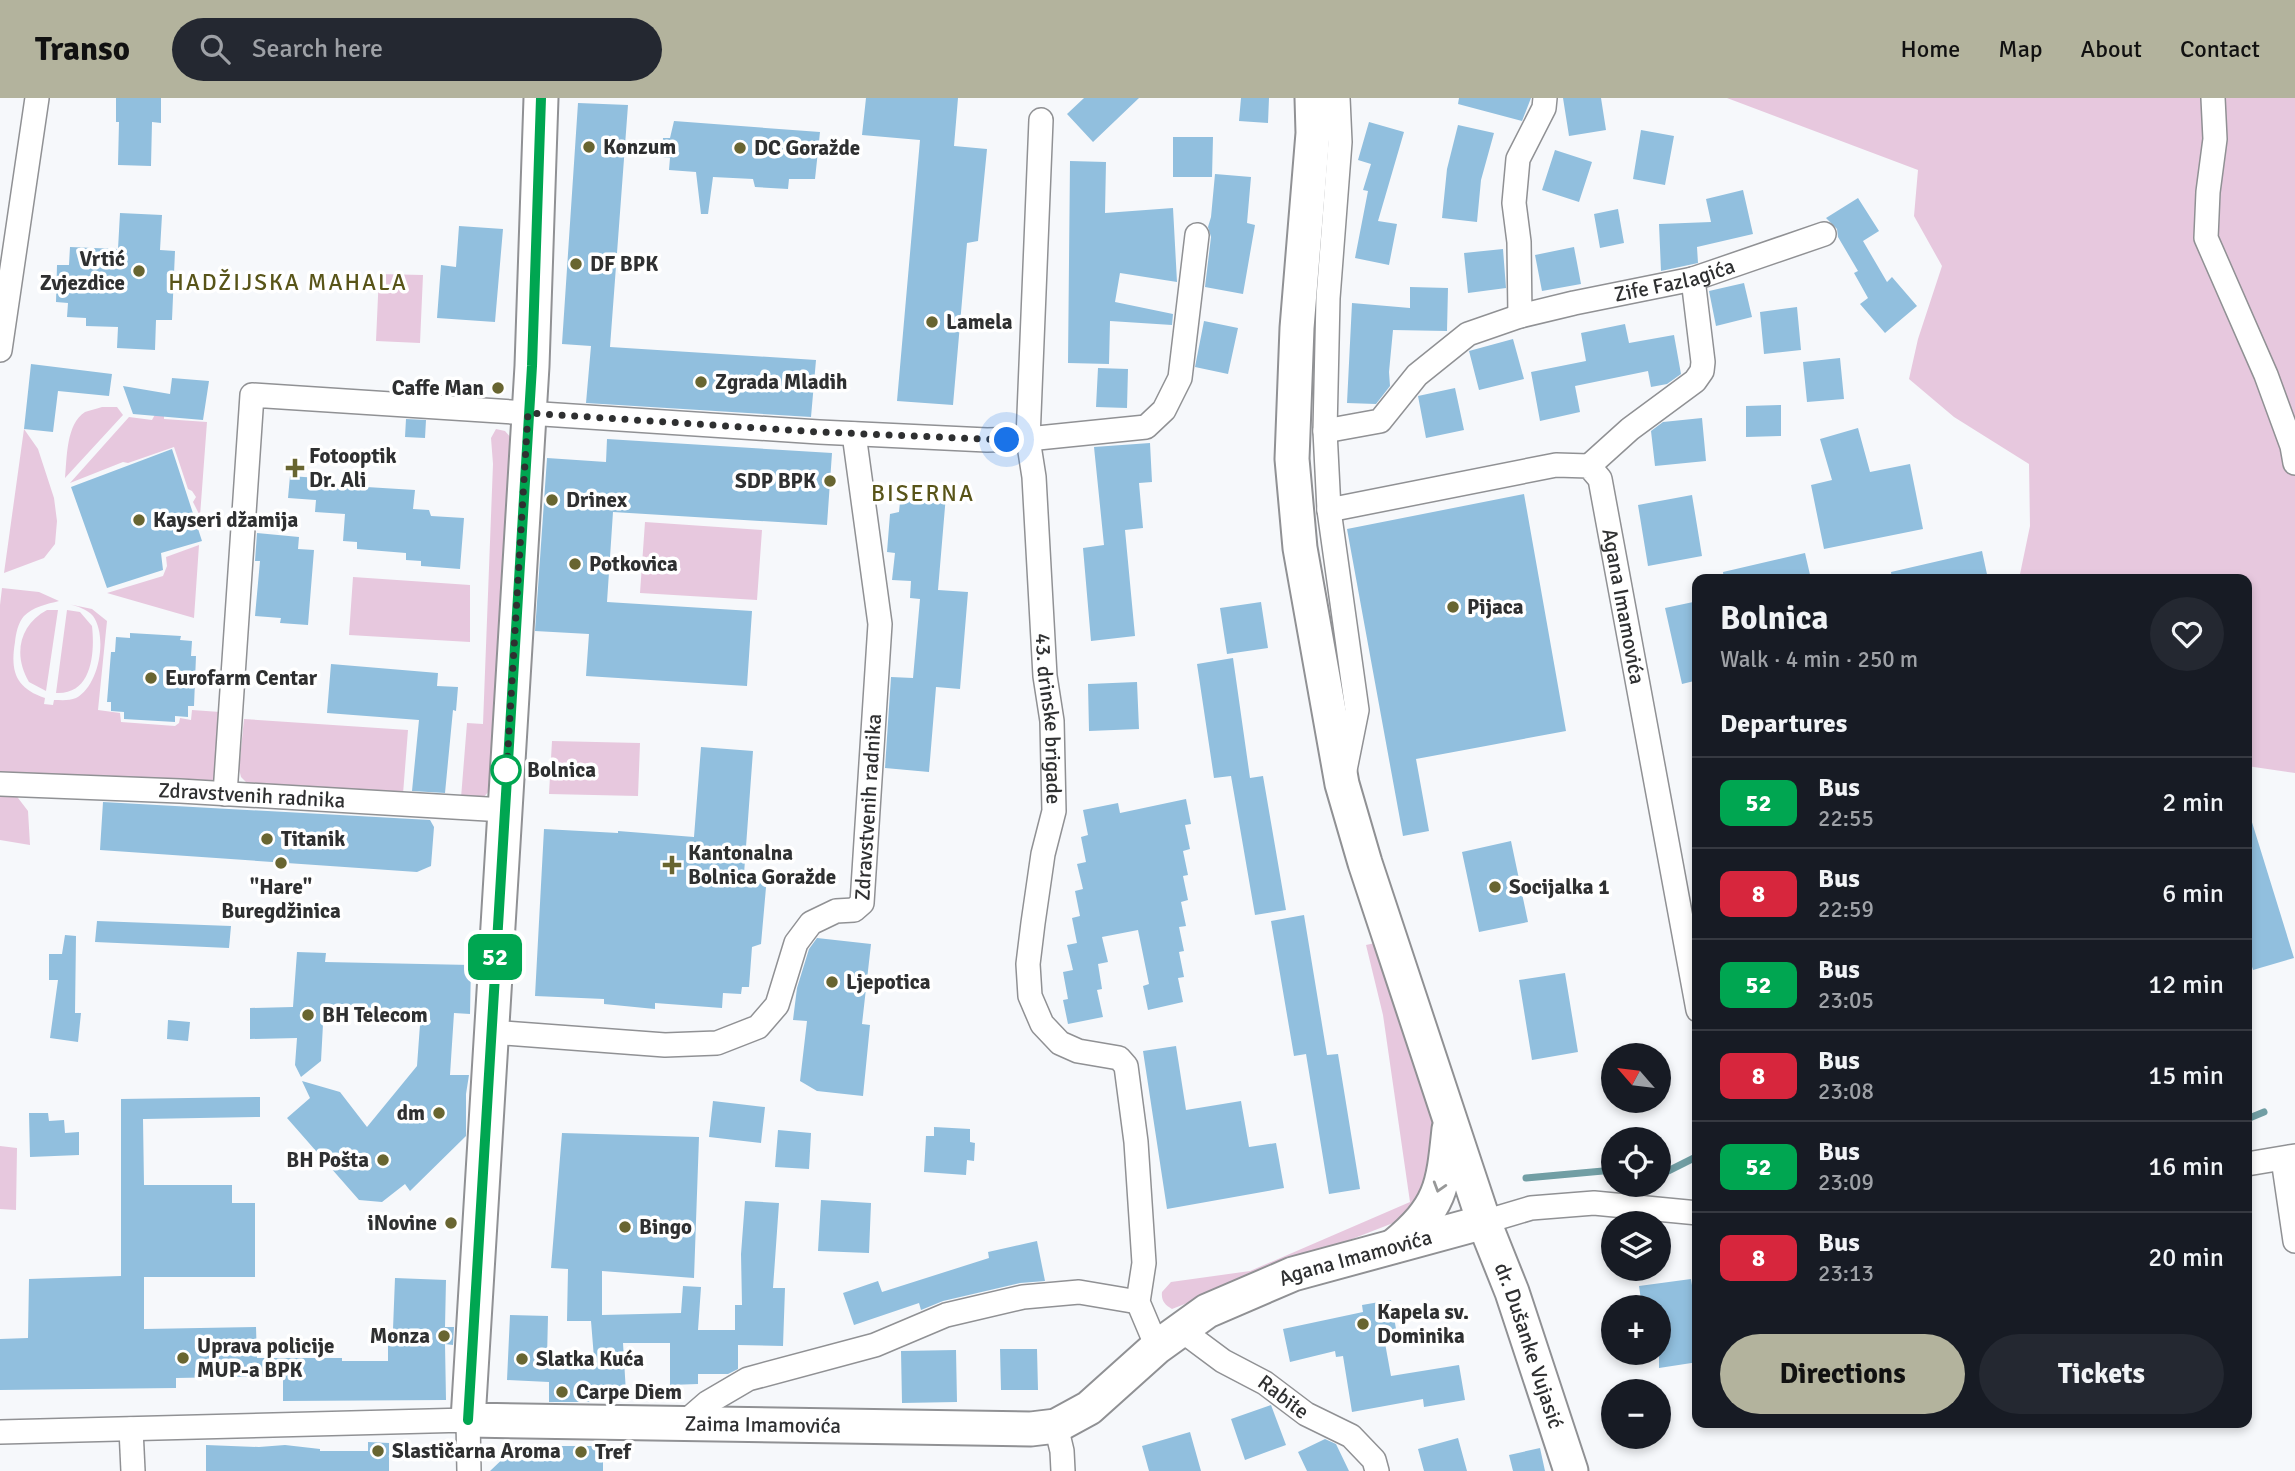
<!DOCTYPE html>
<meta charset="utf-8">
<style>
:root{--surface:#171b24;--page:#242831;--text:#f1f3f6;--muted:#9ea1a6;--line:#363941;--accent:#b3b39d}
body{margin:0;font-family:Signika,sans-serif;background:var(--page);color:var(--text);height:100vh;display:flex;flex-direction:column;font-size:26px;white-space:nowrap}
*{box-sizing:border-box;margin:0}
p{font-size:23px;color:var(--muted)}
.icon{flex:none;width:38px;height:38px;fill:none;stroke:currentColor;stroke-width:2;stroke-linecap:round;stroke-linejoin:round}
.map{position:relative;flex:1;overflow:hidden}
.details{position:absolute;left:1692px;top:476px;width:560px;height:854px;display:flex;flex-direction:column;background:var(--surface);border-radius:14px;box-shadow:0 4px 10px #0003}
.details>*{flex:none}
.badge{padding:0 14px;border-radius:10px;font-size:24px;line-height:46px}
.needle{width:46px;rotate:298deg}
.buttons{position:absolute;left:1601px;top:945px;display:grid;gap:14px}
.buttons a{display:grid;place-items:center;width:70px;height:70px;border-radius:50%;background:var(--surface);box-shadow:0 4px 10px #0003;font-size:35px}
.you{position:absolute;width:35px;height:35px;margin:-18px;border:5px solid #fff;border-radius:50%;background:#1a73e8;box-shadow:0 0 0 10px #1a73e833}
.map>.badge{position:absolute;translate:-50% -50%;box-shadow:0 0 0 4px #fff}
h2{padding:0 28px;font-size:26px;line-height:63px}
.round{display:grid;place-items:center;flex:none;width:74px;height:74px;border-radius:37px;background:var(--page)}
.summary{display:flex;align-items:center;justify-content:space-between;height:119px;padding:0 28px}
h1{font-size:33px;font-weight:800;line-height:52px}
.button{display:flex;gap:14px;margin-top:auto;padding:14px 28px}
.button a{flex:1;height:80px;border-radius:42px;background:var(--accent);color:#111;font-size:28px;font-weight:800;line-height:80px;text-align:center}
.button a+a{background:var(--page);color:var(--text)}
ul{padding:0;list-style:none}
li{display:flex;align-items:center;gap:21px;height:91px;padding:0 28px;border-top:2px solid var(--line)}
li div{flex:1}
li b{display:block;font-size:26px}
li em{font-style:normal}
li .badge{min-width:77px;font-weight:700;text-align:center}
header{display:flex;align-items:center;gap:42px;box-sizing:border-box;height:98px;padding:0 35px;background:var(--accent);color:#111}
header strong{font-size:33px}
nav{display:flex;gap:38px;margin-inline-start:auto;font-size:24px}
.search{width:490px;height:63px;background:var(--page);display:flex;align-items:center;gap:18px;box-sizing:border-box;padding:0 24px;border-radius:38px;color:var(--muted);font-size:26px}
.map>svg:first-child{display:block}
</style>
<header>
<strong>Transo</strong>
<div class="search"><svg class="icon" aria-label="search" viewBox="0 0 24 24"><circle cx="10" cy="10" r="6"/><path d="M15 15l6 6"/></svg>Search here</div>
<nav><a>Home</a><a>Map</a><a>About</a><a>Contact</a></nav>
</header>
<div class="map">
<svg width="2295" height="1373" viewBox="0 0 2295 1373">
<rect width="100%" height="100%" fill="#f6f8fb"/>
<path fill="#e7c8de" d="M1727,0H2295V675L2247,668V481H2019L2030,428L2029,366L1954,319L1909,281L1918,241L1942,168L1914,118L1918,72Z
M379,176L423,177L420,245L376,243Z
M102,309H117L123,317L65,380C67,360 66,326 85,314C90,312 97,311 102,309Z
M159,309L164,311V321L207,324L200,418L193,404L196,399L192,393L188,391L174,349L128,365L123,364L70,385L129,319L152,322Z
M24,331L38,351L54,400L57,423L55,446L44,460L4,475Z
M496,331L505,333L511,340L490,692L482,701L461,700L467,625L483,626L493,366L491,340Z
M645,424L762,432L757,502L640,495Z
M199,447L194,520L107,495L163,478L167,468L166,459Z
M353,479L470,487V544L349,537Z
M2,490L39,494L59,503C47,506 33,509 24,518C18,525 16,535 15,544C10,574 16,590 45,600L44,606L53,607L54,602C61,602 69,603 76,600C99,588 108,539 93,518C87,511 77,508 68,506L92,511L107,523L98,612L120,615L121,624L175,628L179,625L180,620L191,622L192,612L220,614L213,690L0,678V507Z
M47,512H58L46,593L29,584C13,557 19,527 47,512Z
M67,512L80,514L92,528C95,555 92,597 56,595Z
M244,621L408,632L403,696L248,686L241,679L239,671Z
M552,643L640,645L638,698L549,696Z
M0,696H15L28,713L30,747L0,742Z
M1384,843L1432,1007L1434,1048L1431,1082L1406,1120L1172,1211C1165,1207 1161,1203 1162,1194L1171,1184L1250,1173L1410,1104L1383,917L1366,847Z
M0,1048L17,1050L16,1112L0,1111Z"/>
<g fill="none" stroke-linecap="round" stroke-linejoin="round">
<path stroke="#719ea4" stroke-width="7" d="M2247,1021L2264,1014
M1659,1072L1668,1073L1698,1058
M1526,1080L1614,1072"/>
</g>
<path fill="#91bfde" d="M116,0H161V25L152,24L151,68L118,67L119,24H116Z
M866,0H958L954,48L987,51L978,143L967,145L953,307L897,303L920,42L862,37Z
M1084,0H1139L1093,44L1067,16Z
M1241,0H1269L1268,25L1239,23Z
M1459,0H1531L1522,23L1458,6Z
M1563,0H1601L1606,32L1569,38Z
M578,5L628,7L610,249L816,262L811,319L586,305L591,248L562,246Z
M674,23L820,34L815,81H789L788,91L755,89L753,81L713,79L708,116H701L696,74L669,72L670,60L662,59L663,40H670Z
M1369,24L1404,34L1378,123L1397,126L1389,167L1355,160L1368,93L1363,92L1371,66L1358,62Z
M1458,27L1494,35L1481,82L1477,124L1442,120L1447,71Z
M1641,32L1674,38L1665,87L1633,81Z
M1173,39H1213L1212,79H1173Z
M1555,52L1592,64L1579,104L1542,92Z
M1070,63L1106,64L1105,115L1173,110L1177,184L1120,175L1115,204L1173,216L1172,227L1110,223L1109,266L1068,265Z
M1215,76L1251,79L1247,125L1255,127L1243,196L1205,189L1211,139L1208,129L1211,119Z
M1743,92L1753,136L1697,149L1698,165L1661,173L1659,126L1711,124L1706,101Z
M1858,100L1879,133L1863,143L1887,184L1892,179L1917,208L1885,235L1860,206L1868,200L1854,175L1858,173L1838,139L1837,131L1826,120Z
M1618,111L1624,145L1600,150L1594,116Z
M120,115L162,117L160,152L175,153L172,222H156L155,252L117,250L118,229L86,228V220L67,219L68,205L56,204L57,167H69L70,149L118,151Z
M459,128L503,131L495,224L437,220L441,167L456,169Z
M1574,149L1581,186L1542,193L1535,157Z
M1503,151L1506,190L1468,195L1464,155Z
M1744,185L1752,219L1716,228L1709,193Z
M1410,189L1448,190L1447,233L1393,232L1389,274L1390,288L1376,306L1347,305L1352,205L1410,210Z
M1797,209L1801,252L1764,256L1760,214Z
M1204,223L1238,230L1228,276L1195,269Z
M1625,226L1629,245L1674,237L1681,276L1667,286L1651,289L1648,273L1575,288L1580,314L1540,323L1531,274L1586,263L1581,235Z
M1513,241L1524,281L1479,292L1469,253Z
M1840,260L1844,301L1807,304L1803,264Z
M31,266L112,276L109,298L58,293L53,334L24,331Z
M1098,270L1128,271L1127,310L1096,309Z
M172,280L209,283L203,322L133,316L123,288L170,296Z
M1455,290L1464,332L1426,340L1418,298Z
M1781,307V338L1746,339V308Z
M1702,320L1706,363L1655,368L1651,333L1663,324Z
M406,321L426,322L425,340L405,339Z
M1858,330L1870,374L1910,366L1923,431L1824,451L1811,387L1832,382L1820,341Z
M607,341L832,355L827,427L613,414L607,504L752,513L747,588L586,578L589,536L535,533L547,360L606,364Z
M1150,345L1152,384L1139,385L1143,430L1125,432L1135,538L1091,543L1083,450L1104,447L1094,349Z
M172,351L202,443L161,455L163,472L107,490L71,389Z
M290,378L318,380V386L415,392L413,411L429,412L431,418L464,420L460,471L421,468V463L406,462V455L357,451V444L343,443L345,416L315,414L316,402L288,400Z
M901,394L946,397L938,492L968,494L960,591L936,589L929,674L885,670L891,579L913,580L920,501L910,500L911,483L892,482L895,455L887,454L890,416L899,414Z
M1524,396L1566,633L1416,661L1429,733L1403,738L1347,431Z
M1692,397L1702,458L1648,468L1638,407Z
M257,435L299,439L298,451L314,452L308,527L280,525L281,520L255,518L260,463H255Z
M1982,453L1988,481H1892L1891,474Z
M1805,455L1811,481H1724L1723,474Z
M1698,503V582L1682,586L1665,510Z
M1261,504L1268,550L1227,556L1220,510Z
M130,535L181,538L180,542L192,543L191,558H196L194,608H188V619L175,618V624L124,621V614L111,613V604H107L111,554H115L116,539L130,540Z
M1233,560L1250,680L1263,678L1286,812L1255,817L1231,678L1214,680L1197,566Z
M331,566L438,575L437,588L458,589L456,613L453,612L445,695L412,693L419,622L327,615Z
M1137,584L1139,631L1089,633L1088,586Z
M701,649L753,653L744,776L767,778L761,846L752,849L749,889H742L741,896L723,895L722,910L655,905V911L604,906V901L535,898L544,731L618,735V733L694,739Z
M1186,701L1191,726L1185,727L1190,751L1183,753L1188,777L1183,778L1188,802L1181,804L1186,828L1179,829L1184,853L1179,854L1184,879L1178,880L1183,904L1148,912L1143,888L1149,886L1138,832L1102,839L1108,864L1098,866L1102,891L1097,892L1103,919L1068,926L1063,902L1068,901L1063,874L1073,872L1067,847L1077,845L1072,820L1080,818L1075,793L1083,791L1077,766L1086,764L1081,739L1088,737L1083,712L1118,705L1120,715Z
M103,704L430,722L434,729L431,768L417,774L100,752Z
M2251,721L2294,860L2253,872L2247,853V722Z
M1511,743L1528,824L1479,834L1462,754Z
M1304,817L1327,957L1338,956L1360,1091L1329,1096L1306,956L1294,958L1271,823Z
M97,823L231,828L229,850L95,844Z
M65,837L76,838L75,915H81L78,944L50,940L58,882H49V856H62Z
M817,840L871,846L862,926L870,927L863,998L817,993L800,983L807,923L793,922L797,890L809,851Z
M297,854L326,855L325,864L471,867L470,916L454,915L450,977H469L466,996V1038L410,1093L405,1086L382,1104L359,1102L287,1020L310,1000L302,983L340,994L367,1029L417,968L421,913L324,908L321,963L301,979L295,967L297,940L250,941V910L293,909Z
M1565,875L1578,954L1532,962L1519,882Z
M168,922L190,924L188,943L167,941Z
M1176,948L1186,1012L1241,1003L1249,1049L1276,1045L1284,1090L1167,1111L1143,953Z
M260,999V1019L143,1021L144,1087H232V1105H255V1179H144V1231L256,1229L257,1260H342V1263H388V1231H393L395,1180L446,1182L445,1229H454L453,1247L445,1246L446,1302L283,1303V1278L176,1280V1290L0,1292V1241L28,1240L29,1181L121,1178V1001Z
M713,1003L765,1009L761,1045L709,1039Z
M29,1015H48L49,1023L64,1022L65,1035L79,1034V1057L30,1059Z
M934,1029L970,1031V1044L975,1045L974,1063L967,1062L966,1077L924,1074L926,1038H934Z
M778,1032L811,1035L809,1071L775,1069Z
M562,1035L699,1039L694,1180L602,1173V1217L681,1215L683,1188L701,1189L698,1232H735V1207H742L741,1156L745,1103L779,1105L773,1190H785L783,1248L738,1247V1271L728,1276H698V1286L670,1287V1245H623L626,1295L594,1297V1304H549V1284L507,1282L510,1217L548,1218L547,1260H594L591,1223H567L568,1171L551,1170Z
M821,1102L871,1105L869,1155L818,1153Z
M1037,1143L1045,1183L1020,1185L943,1203L921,1212L919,1205L854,1227L843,1195L878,1183L882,1194L989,1160L988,1154Z
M1691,1181L1698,1225V1264L1659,1270V1209H1642L1639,1188Z
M1391,1202L1396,1231L1383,1234L1391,1278L1459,1267L1465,1302L1424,1309L1423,1301L1352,1314L1343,1258L1336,1259L1335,1253L1290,1264L1283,1231L1363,1214L1362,1207Z
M1000,1251H1037L1038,1292H1001Z
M956,1252L957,1304L902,1305L901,1253Z
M1271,1307L1286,1347L1245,1362L1231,1321Z
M1190,1334L1201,1373H1149L1142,1348Z
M1458,1340L1467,1373H1424L1418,1351Z
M1325,1341L1336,1346L1349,1373H1307L1298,1354Z
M368,1344L389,1345V1373H206V1347L259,1349L285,1347L320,1351V1353H368Z
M559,1348H603V1373H490L512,1352L525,1349L559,1350Z
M1540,1350L1545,1373H1513L1509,1357Z"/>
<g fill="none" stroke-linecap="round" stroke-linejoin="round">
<g stroke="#909194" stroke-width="26">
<g id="street">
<path d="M1338,0L1340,44L1328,200L1325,333L1329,412L1357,612L1345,672"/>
<path d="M2213,0L2215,41L2208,94L2206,140L2266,277L2292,348L2295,365"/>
<path id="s1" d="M1041,22L1028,341L1034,379L1045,578L1052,623L1054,713L1043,756L1033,825L1028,866L1030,898L1042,926L1060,945L1078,953L1119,960L1126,968L1136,1044L1144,1165L1138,1204L1157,1249"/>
<path d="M1520,218L1519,144L1514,105L1518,61L1544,10L1545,0"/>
<path d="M0,252L37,0"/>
<path id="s2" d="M1325,333L1380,323L1417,277L1468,236L1520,218L1574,205L1693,181L1824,136"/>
<path d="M1589,368L1630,331L1695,283L1702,273L1703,264L1693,181"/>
<path id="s3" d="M1329,412L1556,367L1589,368L1600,381L1698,912"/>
<path id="s4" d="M0,686L180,693L504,712"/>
<path d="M225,696L252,297L819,334L987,342L1028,341L1146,329L1164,312L1180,280L1197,137"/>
<path id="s5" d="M491,934L665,947L717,945L758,929L777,907L796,845L811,825L836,813L854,812L862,805L880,526L854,336"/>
<path d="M2283,1061L2295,1143"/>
<path d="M2247,1066L2295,1058"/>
<path d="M1484,1124L1531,1110L1594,1105L1698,1115"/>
<path id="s6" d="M1180,1231L1223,1263L1265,1285L1306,1316L1351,1338L1374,1362L1377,1373"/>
<path d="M684,1325L707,1305L748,1281L875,1247L946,1217L1023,1199L1079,1194L1138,1204"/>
<path d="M1056,1328L1062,1353L1063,1373"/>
<path d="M131,1331L133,1373"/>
<path d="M0,1334L468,1322L469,1373"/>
</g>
</g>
<g stroke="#909194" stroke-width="37">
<g id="secondary">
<path id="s7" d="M541,0L532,268L468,1322L1031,1331L1056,1328L1089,1310L1157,1249L1207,1213L1293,1176L1484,1124"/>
<path id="s8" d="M1312,0L1313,35L1297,230L1292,361L1300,450L1342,686L1365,765L1467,1073L1484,1124L1512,1194L1571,1373"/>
<path d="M1394,1148C1441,1109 1443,1090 1449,1031"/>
</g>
</g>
<use href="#street" stroke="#fff" stroke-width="23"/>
<use href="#secondary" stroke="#fff" stroke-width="33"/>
</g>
<defs><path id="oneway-chevron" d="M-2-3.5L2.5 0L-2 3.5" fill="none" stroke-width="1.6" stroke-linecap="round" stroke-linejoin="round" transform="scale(1.75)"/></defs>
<use stroke="#979898" href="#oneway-chevron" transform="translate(1439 1089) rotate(107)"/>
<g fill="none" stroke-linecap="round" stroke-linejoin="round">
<g stroke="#fff" stroke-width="16">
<path id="line" d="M468,1322L532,268L541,0"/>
</g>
<use href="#line" stroke="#00a651" stroke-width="10"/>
<path stroke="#2f3031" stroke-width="7" stroke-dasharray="0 12.6" d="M506,672V684L528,315L819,334L1007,342"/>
</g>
<g fill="#686531" stroke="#fff" stroke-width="2.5">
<circle cx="589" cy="49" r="7"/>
<circle cx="740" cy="50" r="7"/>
<circle cx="576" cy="166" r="7"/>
<circle cx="139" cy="173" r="7"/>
<circle cx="932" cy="224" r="7"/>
<circle cx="701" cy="284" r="7"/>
<circle cx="498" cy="290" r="7"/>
<path d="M291.5 359.5h7v7h7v7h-7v7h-7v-7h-7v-7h7z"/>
<circle cx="830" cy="383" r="7"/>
<circle cx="552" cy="402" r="7"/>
<circle cx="139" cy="422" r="7"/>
<circle cx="575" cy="466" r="7"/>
<circle cx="1453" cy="509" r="7"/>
<circle cx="151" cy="580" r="7"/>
<circle cx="267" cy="741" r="7"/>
<circle cx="281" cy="765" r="7"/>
<path d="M668.5 756.5h7v7h7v7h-7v7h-7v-7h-7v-7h7z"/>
<circle cx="1495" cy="789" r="7"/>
<circle cx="832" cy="884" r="7"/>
<circle cx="308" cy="917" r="7"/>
<circle cx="439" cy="1015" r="7"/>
<circle cx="383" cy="1062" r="7"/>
<circle cx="451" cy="1125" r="7"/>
<circle cx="625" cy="1129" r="7"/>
<circle cx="1363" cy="1226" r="7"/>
<circle cx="444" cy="1238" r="7"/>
<circle cx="183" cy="1260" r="7"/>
<circle cx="522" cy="1261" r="7"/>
<circle cx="562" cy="1294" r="7"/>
<circle cx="378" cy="1353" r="7"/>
<circle cx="581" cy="1354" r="7"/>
</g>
<circle fill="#fff" stroke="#00a651" stroke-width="3.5" cx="506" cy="672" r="14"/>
<g text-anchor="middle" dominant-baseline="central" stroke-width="7" stroke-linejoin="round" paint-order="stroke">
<g font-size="21" font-weight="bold" fill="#2f3031" stroke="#fff" text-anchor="start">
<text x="603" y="49">Konzum</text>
<text x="754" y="50">DC Goražde</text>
<text x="125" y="161" text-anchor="end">Vrtić<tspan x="125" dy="24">Zvjezdice</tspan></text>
<text x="590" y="166">DF BPK</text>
<text x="946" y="224">Lamela</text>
<text x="715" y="284">Zgrada Mladih</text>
<text x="484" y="290" text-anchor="end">Caffe Man</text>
<text x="309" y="358">Fotooptik<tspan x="309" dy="24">Dr. Ali</tspan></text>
<text x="816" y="383" text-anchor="end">SDP BPK</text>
<text x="566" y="402">Drinex</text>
<text x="153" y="422">Kayseri džamija</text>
<text x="589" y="466">Potkovica</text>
<text x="1467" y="509">Pijaca</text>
<text x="165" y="580">Eurofarm Centar</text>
<text x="281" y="741">Titanik</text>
<text x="688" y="755">Kantonalna<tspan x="688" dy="24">Bolnica Goražde</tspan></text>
<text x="281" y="789" text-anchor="middle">"Hare"<tspan x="281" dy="24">Buregdžinica</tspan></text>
<text x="1509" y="789">Socijalka 1</text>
<text x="846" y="884">Ljepotica</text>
<text x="322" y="917">BH Telecom</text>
<text x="425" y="1015" text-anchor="end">dm</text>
<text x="369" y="1062" text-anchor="end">BH Pošta</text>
<text x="437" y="1125" text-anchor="end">iNovine</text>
<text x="639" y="1129">Bingo</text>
<text x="1377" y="1214">Kapela sv.<tspan x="1377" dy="24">Dominika</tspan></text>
<text x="430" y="1238" text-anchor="end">Monza</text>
<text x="197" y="1248">Uprava policije<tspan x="197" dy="24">MUP-a BPK</tspan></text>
<text x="536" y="1261">Slatka Kuća</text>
<text x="576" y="1294">Carpe Diem</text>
<text x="392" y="1353">Slastičarna Aroma</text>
<text x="595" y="1354">Tref</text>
</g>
<g font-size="21" fill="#2f3031" stroke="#fff">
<text stroke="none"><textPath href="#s2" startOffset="394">Zife Fazlagića</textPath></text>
<text stroke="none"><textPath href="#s3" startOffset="411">Agana Imamovića</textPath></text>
<text stroke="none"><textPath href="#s1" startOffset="600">43. drinske brigade</textPath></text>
<text stroke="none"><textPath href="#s4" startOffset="252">Zdravstvenih radnika</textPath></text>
<text stroke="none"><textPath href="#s5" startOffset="542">Zdravstvenih radnika</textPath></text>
<text stroke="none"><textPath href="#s7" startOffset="2261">Agana Imamovića</textPath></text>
<text stroke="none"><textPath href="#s8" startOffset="1283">dr. Dušanke Vujasić</textPath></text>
<text stroke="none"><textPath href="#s6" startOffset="124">Rabite</textPath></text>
<text stroke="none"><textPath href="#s7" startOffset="1619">Zaima Imamovića</textPath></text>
</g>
<g font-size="21" font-weight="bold" fill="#2f3031" stroke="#fff" text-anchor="start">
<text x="527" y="672">Bolnica</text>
</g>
<g font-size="23" letter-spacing="2" fill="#585418" stroke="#fff">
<text x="288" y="184">HADŽIJSKA MAHALA</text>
<text x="923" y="395">BISERNA</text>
</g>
</g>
</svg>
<div class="buttons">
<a><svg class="needle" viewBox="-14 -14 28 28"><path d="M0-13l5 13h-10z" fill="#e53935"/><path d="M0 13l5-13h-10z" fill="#9ea1a6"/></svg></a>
<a><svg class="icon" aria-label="locate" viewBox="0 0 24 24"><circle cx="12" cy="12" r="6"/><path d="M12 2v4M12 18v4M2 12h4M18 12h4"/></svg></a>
<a><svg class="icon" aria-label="layers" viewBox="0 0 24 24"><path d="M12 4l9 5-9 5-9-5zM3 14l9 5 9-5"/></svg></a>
<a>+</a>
<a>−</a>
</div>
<div class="you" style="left:1007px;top:342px"></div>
<b class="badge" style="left:495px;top:859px;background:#00a651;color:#fff">52</b>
<section class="details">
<div class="summary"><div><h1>Bolnica</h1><p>Walk · 4 min · 250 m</p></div><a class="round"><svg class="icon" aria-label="heart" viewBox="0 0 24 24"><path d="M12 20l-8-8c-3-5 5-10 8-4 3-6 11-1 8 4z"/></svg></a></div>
<h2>Departures</h2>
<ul>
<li><span class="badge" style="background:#00a651;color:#fff">52</span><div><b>Bus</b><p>22:55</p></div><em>2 min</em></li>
<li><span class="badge" style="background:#d7263d;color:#fff">8</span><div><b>Bus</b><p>22:59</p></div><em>6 min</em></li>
<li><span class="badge" style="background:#00a651;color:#fff">52</span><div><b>Bus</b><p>23:05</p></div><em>12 min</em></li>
<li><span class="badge" style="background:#d7263d;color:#fff">8</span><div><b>Bus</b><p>23:08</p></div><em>15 min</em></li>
<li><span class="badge" style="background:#00a651;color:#fff">52</span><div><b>Bus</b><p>23:09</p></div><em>16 min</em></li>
<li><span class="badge" style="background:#d7263d;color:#fff">8</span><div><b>Bus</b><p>23:13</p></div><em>20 min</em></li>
</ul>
<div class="button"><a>Directions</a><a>Tickets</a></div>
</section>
</div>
